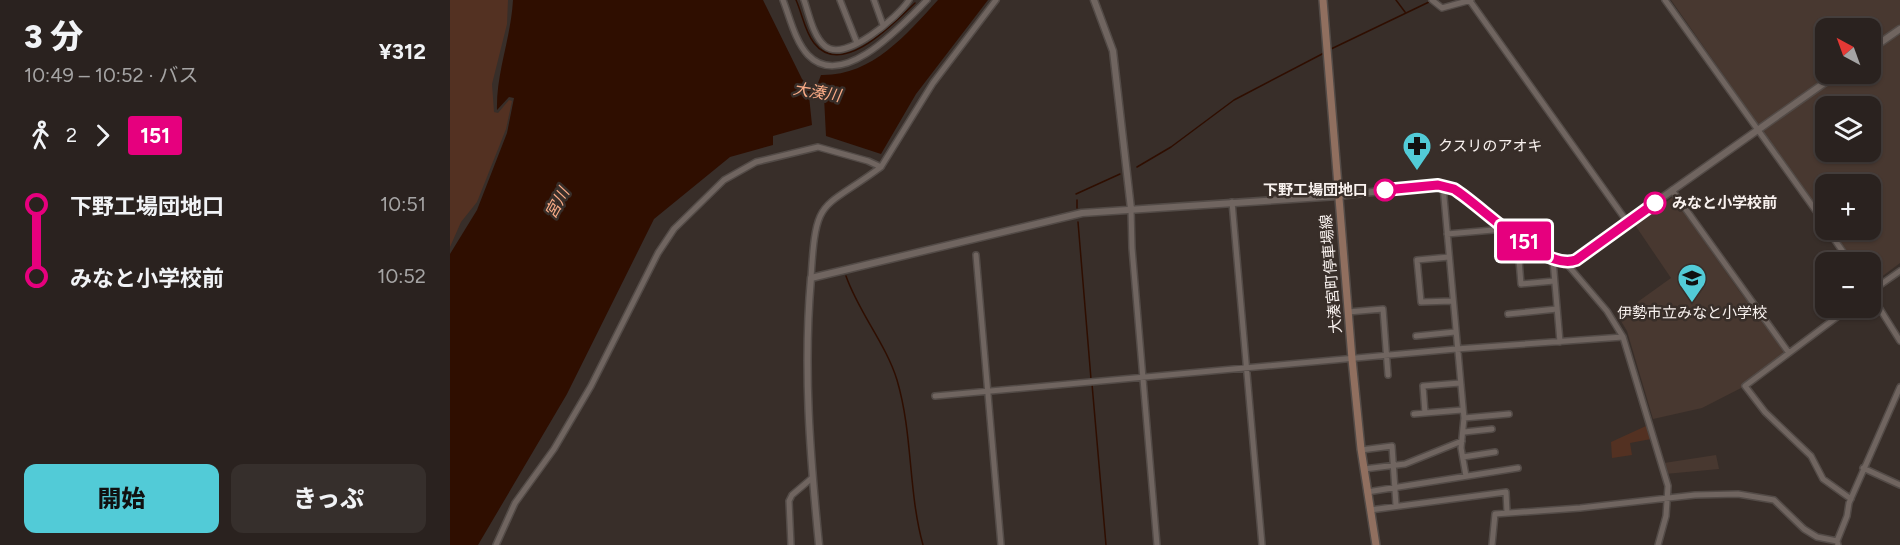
<!DOCTYPE html>
<html lang="ja">
<meta charset="utf-8">
<style>
:root{--surface:#2a221f;--page:#362f2c;--text:#f1f3f6;--muted:#a5a4a4;--line:#463f3d;--accent:#52cbd7}
body{margin:0;font-family:Figtree,"Noto Sans JP",sans-serif;background:var(--page);color:var(--text);height:100vh;display:flex;flex-direction:column;font-size:22px;white-space:nowrap}
*{box-sizing:border-box;margin:0}
p{font-size:20px;color:var(--muted)}
.icon{flex:none;width:33px;height:33px;fill:none;stroke:currentColor;stroke-width:2;stroke-linecap:round;stroke-linejoin:round}
.map{position:relative;flex:1;overflow:hidden}
.details{display:flex;flex-direction:column;background:var(--surface);width:450px}
.details>*{flex:none}
.badge{padding:0 12px;border-radius:4px;font-size:21px;line-height:39px}
.needle{width:39px;rotate:319deg}
.tools{position:absolute;left:1365px;top:18px;display:grid;gap:12px}
.tools a{display:grid;place-items:center;width:66px;height:66px;border-radius:12px;background:var(--surface);box-shadow:0 2px 4px #0004,0 0 0 2px var(--line);font-size:30px}
.map>.badge{position:absolute;translate:-50% -50%;box-shadow:0 0 0 3px #fff}
.legs{display:flex;align-items:center;gap:9px;height:66px;padding:0 24px;font-size:20px}
.legs p{margin-inline-start:auto}
.overview{display:flex;align-items:center;justify-content:space-between;height:102px;padding:0 24px}
h1{font-size:33px;font-weight:800;line-height:45px}
.cta{display:flex;gap:12px;margin-top:auto;padding:12px 24px}
.cta a{flex:1;height:69px;border-radius:12px;background:var(--accent);color:#111;font-size:24px;font-weight:800;line-height:69px;text-align:center}
.cta a+a{background:var(--page);color:var(--text)}
ul{padding:0 24px;list-style:none}
li{display:flex;align-items:center;gap:21px;height:72px;font-size:22px}
li i{display:grid;place-items:center;width:9px;height:100%;margin:0 8px;background:currentColor}
li i::after{content:'';width:15px;height:15px;margin:-8px;border:4px solid;border-radius:50%;background:var(--surface)}
li p{margin-inline-start:auto}
li:first-child i{background:linear-gradient(#0000 50%,currentColor 0)}
li:last-child i{background:linear-gradient(currentColor 50%,#0000 0)}
main{display:flex;flex:1;min-height:0}
.map>svg:first-child{display:block}
</style>
<main>
<section class="details">
<div class="overview"><div><h1>3 分</h1><p>10:49 – 10:52 · バス</p></div><b>¥312</b></div>
<div class="legs"><svg class="icon" aria-label="walk" viewBox="0 0 24 24"><circle cx="13" cy="4" r="2"/><path d="M13 8l-2 6 4 7M11 14l-3 7M7 12l3-4h3l4 4"/></svg>2<svg class="icon" aria-label="forward" viewBox="0 0 24 24"><path d="M9 5l7 7-7 7"/></svg><b class="badge" style="background:#e6007e;color:#fff">151</b></div>
<ul>
<li><i style="color:#e6007e"></i><b>下野工場団地口</b><p>10:51</p></li>
<li><i style="color:#e6007e"></i><b>みなと小学校前</b><p>10:52</p></li>
</ul>
<div class="cta"><a>開始</a><a>きっぷ</a></div>
</section>
<div class="map">
<svg width="1450" height="545" viewBox="0 0 1450 545">
<rect width="100%" height="100%" fill="#382e29"/>
<path fill="#483830" fill-rule="evenodd" d="M1221,0H1450V263L1426,281H1421L1420,262H1405L1382,230H1420V184H1376L1375,220ZM1376,28H1420V74H1376ZM1376,106H1420V152H1376Z
M1223,197L1290,292L1339,353L1295,386L1252,408L1203,419L1177,331L1168,316L1221,278L1185,225Z
M1266,455L1269,469L1215,474L1214,463Z"/>
<path fill="#533122" d="M0,0H58L57,24L42,84L44,112L48,113L59,100L62,101L56,129L27,202L11,222L0,247Z
M1196,426L1201,439L1180,443L1182,455L1162,458L1161,442Z"/>
<path fill="#2f0e00" d="M63,0H313L352,79L359,86L368,83L371,75C422,76 456,35 488,0H538L466,94L431,154L376,136L374,97L366,93L359,96L362,125L323,136V145L280,157L204,219L117,394L28,545H0V254L27,210L57,133L64,98L59,97L47,110C46,73 61,38 63,0Z"/>
<g fill="none" stroke-linecap="round" stroke-linejoin="round">
<path stroke="#2f0e00" stroke-width="1.5" d="M346,0C352,13 355,32 364,43C392,79 444,23 465,3
M946,0L955,12
M881,49L979,2
M687,167L721,147L784,100L874,53
M626,194L670,174
M627,200V208
M628,222L641,379
M396,276C409,313 436,344 447,380C463,434 458,491 473,545
M642,384L656,545"/>
<g stroke="#534b47" stroke-width="8">
<path id="minor" d="M333,0C340,18 345,41 358,55C393,92 454,23 477,0
M354,0C359,14 363,36 375,46C395,63 449,16 459,0
M390,0L407,43
M424,0L433,25
M982,0L992,8L1021,0
M1215,0L1376,225
M1020,1L1178,223
M993,186L1014,418L1011,448L1016,476
M1222,190L1339,353L1295,386L1315,412L1361,456L1373,479L1401,499
M782,202L812,545
M681,209L682,248L707,545
M1378,230L1400,262
M997,234L1043,230L1050,223
M1072,240L1068,248L1071,284L1104,281
M526,255L551,545
M999,257L967,260L971,302L1002,301
M1103,260L1110,342
M1116,263L1157,311L1173,337L1218,486L1216,516L1208,545
M361,278C366,195 370,212 431,167
M1420,292L1450,271
M1420,293L1450,341
M898,312L933,309L938,375
M1058,314L1107,309
M966,336L1005,332
M1339,353L1399,308
M1010,383L973,386L975,413L1012,410
M485,396L1006,349L1173,337
M964,414L975,413
M1014,418L1059,414
M1014,432L1042,429
M911,450L942,446L946,505
M1013,457L1045,452
M1413,468L1450,485
M914,469L955,464L1012,441
M917,492L1068,468
M920,510L1056,492L1057,512
M46,545L65,503L104,449L141,386L208,253L224,229L274,180L306,162L368,147L418,161L431,167L483,83L546,0
M341,545L339,501L342,495L362,478
M1042,545L1045,514L1130,508L1245,495L1288,494L1324,500L1354,529L1367,537L1387,541
M1388,545L1387,541L1397,516L1399,503L1450,387"/>
</g>
<g stroke="#534b47" stroke-width="9">
<path id="tertiary" d="M644,0L663,51L681,209
M1420,50L1450,29
M369,545C360,455 353,368 361,278L632,213L888,196L983,185L1004,189L1017,197L1095,257L1109,262H1121L1387,74"/>
</g>
<g stroke="#534b47" stroke-width="10">
<path id="secondary" d="M873,0L902,359L911,449L926,545"/>
</g>
<use href="#minor" stroke="#706560" stroke-width="5"/>
<use href="#tertiary" stroke="#706560" stroke-width="6"/>
<use href="#secondary" stroke="#906f5f" stroke-width="7"/>
</g>
<g fill="none" stroke-linecap="round" stroke-linejoin="round">
<g stroke="#fff" stroke-width="14">
<path id="line-1" d="M935,190L988,185L1004,189C1032,206 1094,272 1126,260L1205,203"/>
</g>
<use href="#line-1" stroke="#e6007e" stroke-width="9"/>
</g>
<defs>
<g id="pharmacy-pin" transform="scale(1.5)"><path d="M0 17L-7.5 6A9.5 9.5 0 1 1 7.5 6Z" fill="#52cbd7" stroke="#382e29"/><path d="M-2-6h4v4h4v4h-4v4h-4v-4h-4v-4h4Z" fill="#111"/></g>
<g id="school-pin" transform="scale(1.5)"><path d="M0 17L-7.5 6A9.5 9.5 0 1 1 7.5 6Z" fill="#52cbd7" stroke="#382e29"/><path d="M0-5L7-2L0 1L-7-2ZM-4 1L0 2.5L4 1V4Q0 6-4 4Z" fill="#111"/></g>
</defs>
<g fill-rule="evenodd">
<use href="#pharmacy-pin" x="967" y="146"/>
<use href="#school-pin" x="1242" y="278"/>
</g>
<g fill="#fff" stroke="#e6007e" stroke-width="3">
<circle cx="935" cy="190" r="10"/>
<circle cx="1205" cy="203" r="10"/>
</g>
<g text-anchor="middle" dominant-baseline="central" stroke-width="5" stroke-linejoin="round" paint-order="stroke">
<g font-size="15" fill="#f9f2ef" stroke="#382e29" text-anchor="start">
<text x="988" y="146">クスリのアオキ</text>
<text x="1242" y="313" text-anchor="middle">伊勢市立みなと小学校</text>
</g>
<g font-size="15" font-weight="bold" fill="#f9f2ef" stroke="#382e29" text-anchor="end">
<text x="918" y="190">下野工場団地口</text>
<text x="1222" y="203" text-anchor="start">みなと小学校前</text>
</g>
<g font-size="15" fill="#f9f2ef" stroke="#382e29">
<text transform="translate(881 274) rotate(-95)">大湊宮町停車場線</text>
</g>
<g font-size="16" font-style="italic" fill="#fbac87" stroke="#382e29">
<text transform="translate(367 92) rotate(9)">大湊川</text>
<text transform="translate(107 203) rotate(-61)">宮川</text>
</g>
</g>
</svg>
<div class="tools">
<a><svg class="needle" viewBox="-14 -14 28 28"><path d="M0-13l5 13h-10z" fill="#e53935"/><path d="M0 13l5-13h-10z" fill="#a5a4a4"/></svg></a>
<a><svg class="icon" aria-label="layers" viewBox="0 0 24 24"><path d="M12 4l9 5-9 5-9-5zM3 14l9 5 9-5"/></svg></a>
<a>+</a>
<a>−</a>
</div>
<b class="badge" style="left:1074px;top:241px;background:#e6007e;color:#fff">151</b>
</div>
</main>
